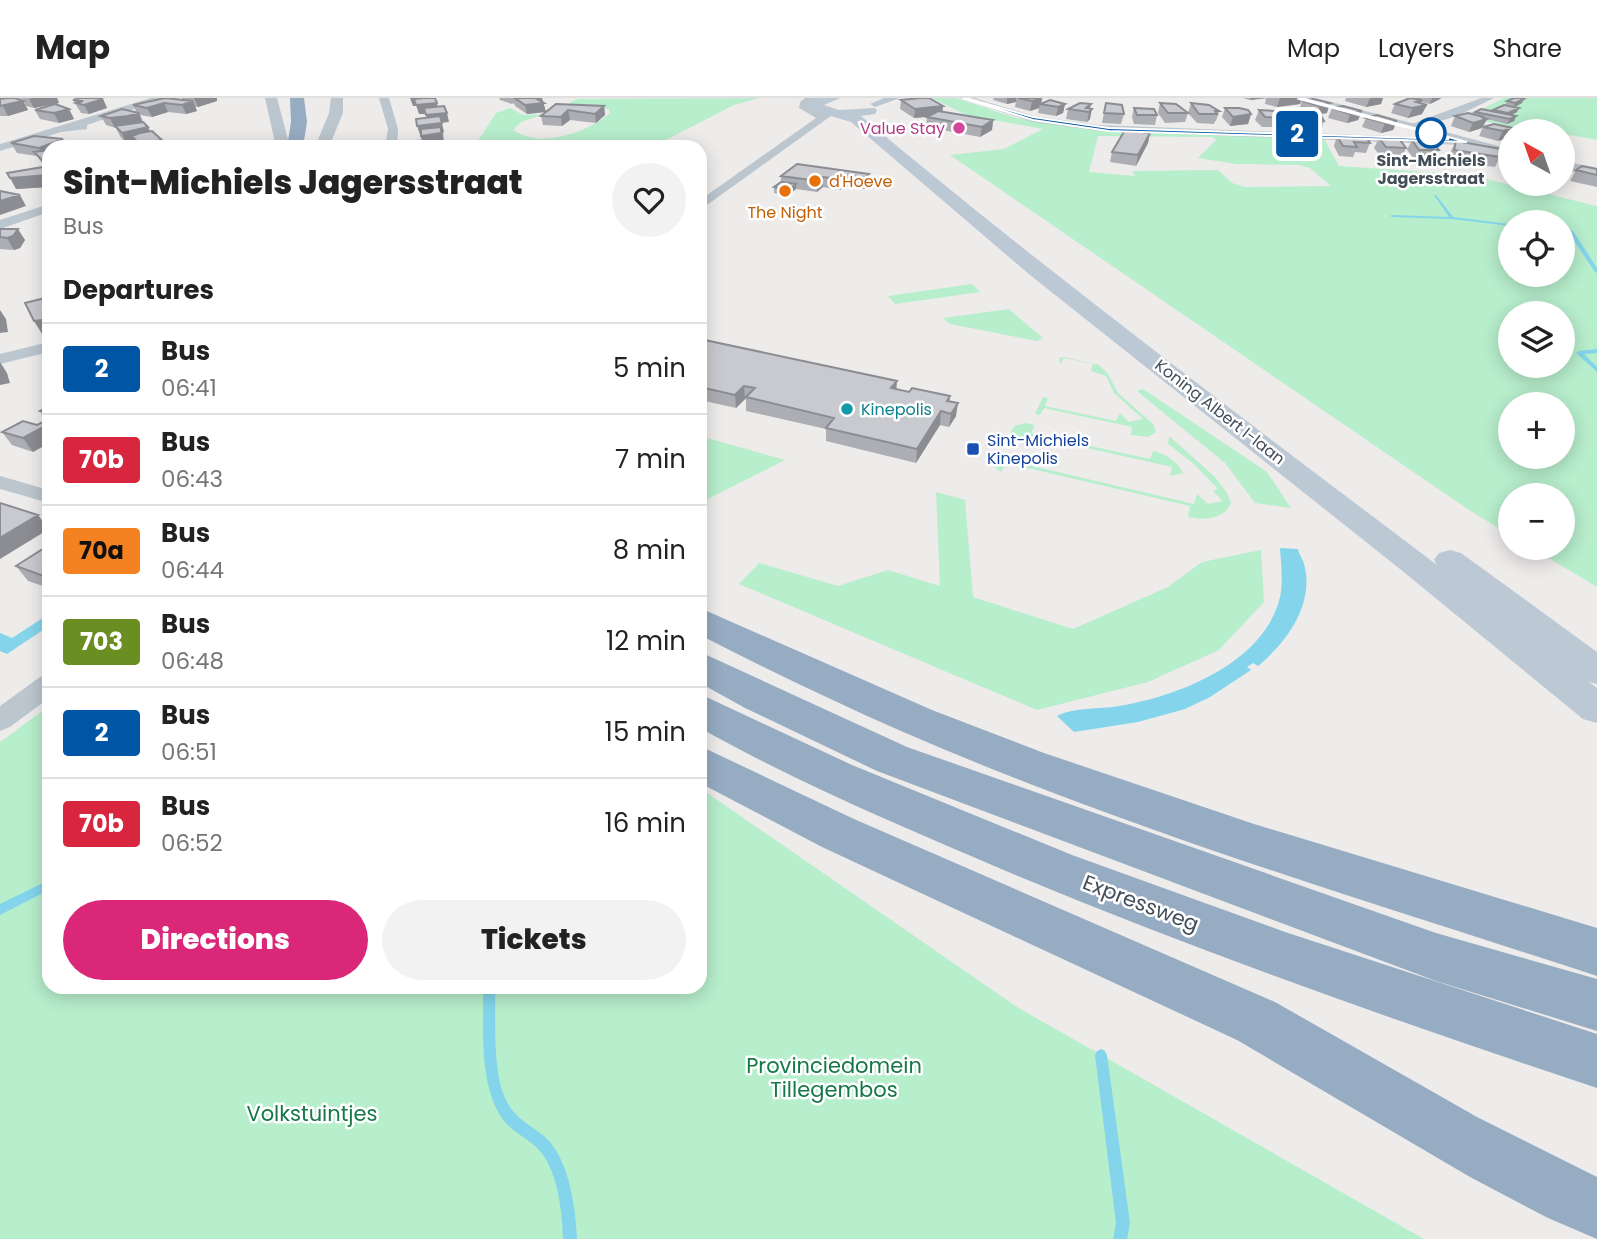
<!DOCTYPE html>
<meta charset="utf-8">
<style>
:root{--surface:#fff;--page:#f2f2f2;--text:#222;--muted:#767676;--line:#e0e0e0;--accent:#db2777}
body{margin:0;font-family:Poppins,sans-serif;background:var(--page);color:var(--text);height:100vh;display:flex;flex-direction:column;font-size:26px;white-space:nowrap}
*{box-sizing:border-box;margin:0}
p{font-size:23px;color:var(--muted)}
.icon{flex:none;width:38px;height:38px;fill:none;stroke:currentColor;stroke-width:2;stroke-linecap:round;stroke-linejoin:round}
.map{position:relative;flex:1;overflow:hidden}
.panel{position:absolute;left:42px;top:42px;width:665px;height:854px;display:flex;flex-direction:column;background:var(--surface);border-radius:21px;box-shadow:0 4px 18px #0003}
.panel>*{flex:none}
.badge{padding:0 14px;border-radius:5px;font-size:24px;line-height:46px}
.needle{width:46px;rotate:320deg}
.buttons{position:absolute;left:1498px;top:21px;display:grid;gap:14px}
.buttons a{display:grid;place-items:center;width:77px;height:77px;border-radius:50%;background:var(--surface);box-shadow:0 4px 18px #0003;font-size:35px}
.map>.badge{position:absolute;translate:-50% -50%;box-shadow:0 0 0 4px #fff}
h2{padding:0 21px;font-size:26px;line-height:63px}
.round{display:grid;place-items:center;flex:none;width:74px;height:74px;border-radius:37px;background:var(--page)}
.overview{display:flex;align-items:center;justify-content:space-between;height:119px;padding:0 21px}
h1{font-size:33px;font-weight:800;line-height:52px}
.cta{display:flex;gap:14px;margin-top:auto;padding:14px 21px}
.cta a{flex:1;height:80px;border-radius:42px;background:var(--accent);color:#fff;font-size:28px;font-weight:800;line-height:80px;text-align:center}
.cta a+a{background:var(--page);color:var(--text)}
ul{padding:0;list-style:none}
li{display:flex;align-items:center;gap:21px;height:91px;padding:0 21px;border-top:2px solid var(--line)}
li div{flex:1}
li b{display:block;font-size:26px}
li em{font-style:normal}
li .badge{min-width:77px;font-weight:700;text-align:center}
header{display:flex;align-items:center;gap:42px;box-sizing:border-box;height:98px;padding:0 35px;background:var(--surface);border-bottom:2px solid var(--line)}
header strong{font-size:33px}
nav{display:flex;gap:38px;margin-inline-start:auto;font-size:24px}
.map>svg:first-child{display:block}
</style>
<header>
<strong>Map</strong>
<nav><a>Map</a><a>Layers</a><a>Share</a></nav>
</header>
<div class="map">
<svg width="1597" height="1141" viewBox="0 0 1597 1141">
<rect width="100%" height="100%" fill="#eeebeb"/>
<path fill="#b7eecc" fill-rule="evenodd" d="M759,0L734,7L652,49H474L496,15L510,10L523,17L545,16L521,24L513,32C540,51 587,35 610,15L609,11L579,9L569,5L577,1Z
M932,0H956L1016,20L1076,30L1324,41L1339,68L1470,77L1597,108V489L1532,450H1563V397H1510V437L1469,412L950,57L1004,51L1043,31L966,17ZM1098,38L1213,39L1216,42L1198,60L1237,66L1299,67L1310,70L1331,88L1245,89L1232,85L1218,72L1132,73L1135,78L1089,74ZM1510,124H1563V177H1510ZM1510,215H1563V268H1510ZM1510,306H1563V359H1510Z
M1504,0H1597V42L1570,37L1563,40V33H1525L1466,19Z
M972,186L980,194L895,206L888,198Z
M1009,211L1043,240L1037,243L950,226L943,220Z
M1064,259L1099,267L1108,276L1118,295L1154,327L1156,334L1148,339L1131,337L1132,329L1044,310L1040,317L1035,316L1043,299L1048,300L1045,308L1116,323L1120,315L1129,324L1143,321L1114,295L1106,278L1091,273L1093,266L1064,260L1060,266L1059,260Z
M1143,291L1267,374L1291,410L1255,405L1225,365L1137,293Z
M1026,325L1035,327L1031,335L1150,361L1153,353C1165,355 1178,364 1183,375L1170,378L1172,369L1025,336L1020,345L1010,336L1014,328Z
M700,338L785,362L700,405Z
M1169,338L1215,379L1227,395L1231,405C1224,422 1204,422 1188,419L1190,408L1006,365L1001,374L991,366L994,359L1194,406L1197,396L1208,406L1223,403L1213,393L1218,391L1194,366L1168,346Z
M936,394L965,402L973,499L1073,531L1168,489L1202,464L1261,452L1264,504L1219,552L1148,584L1037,612L739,486L759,465L838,488L888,472L940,488Z
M49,608V889H700V690L1017,909L1424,1141H0V644Z"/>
<path fill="#84d5eb" d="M1280,450L1298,451C1299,457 1303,461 1304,466C1315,506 1287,544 1258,568L1253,565L1247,569L1251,572L1210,599L1185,611L1138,624L1074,634L1057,618C1077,608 1103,612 1125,607C1182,596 1261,565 1279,503C1284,486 1281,467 1280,450Z
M49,516V528L7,556L0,553V535L12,540Z"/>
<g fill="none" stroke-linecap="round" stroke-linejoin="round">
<path fill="#84d5eb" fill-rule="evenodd" d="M1434,97H1436L1453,119L1510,126V128L1452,121L1392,119L1390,118L1392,117L1449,119Z
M1563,132L1573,133L1597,170V175L1595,174L1569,135L1563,134Z
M1597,251V255L1584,256L1597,269V274L1576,255L1579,253Z
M49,782V792L0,817V806Z
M483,889H495C496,922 492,973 506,1002C516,1022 530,1026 545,1039C569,1060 576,1111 577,1141H563C562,1113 558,1069 536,1049C521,1035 507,1032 497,1012C479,975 484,929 483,889Z
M1101,951L1105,953L1107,957L1130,1125L1127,1141H1113L1116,1125L1095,957L1097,953Z"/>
<path fill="#bcc6ce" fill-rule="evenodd" d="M14,0H32L0,9V3Z
M151,0H166L87,27V31L61,34L0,53V46Z
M379,0H389L398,31L397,49H385L388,31Z
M805,0H817L809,9L823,15L830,12L835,15L700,112V102L816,20L799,10L800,4Z
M884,0H900L875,9L870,6Z
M959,0H974L1034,18L1099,27L1464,41L1470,44L1464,47L1099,33L1033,24Z
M1481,0H1494L1457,18L1409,32L1404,29Z
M49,106V114L0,131V122Z
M49,244V254L0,266V256Z
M0,378L49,392V405L0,391Z
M49,576V600L10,629L0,633V608L40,579Z"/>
<path fill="#bcc6ce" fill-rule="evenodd" d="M265,0H277L290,49H276Z
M331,0H343V15L329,49H315L329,15Z
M1295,0H1316L1510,51V59Z
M1563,63L1597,70V80L1563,71Z"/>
<path fill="#bdc8d5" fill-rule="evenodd" d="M818,0H840L824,7L839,12L875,10L877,13L875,16L861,18C1048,175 1243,320 1437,467L1434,462L1439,455L1450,452L1461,455L1597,554V586L1589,584L1597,590V625L1583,621L1400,471L1030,177L851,24L810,12L809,5Z"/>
<path fill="#96acc3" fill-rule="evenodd" d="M290,0H304L307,24L303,49H287L291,24Z
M700,510L932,612L1044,655L1254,726L1597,830V878C1364,802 1126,731 901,633C833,603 766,571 700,537Z
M700,554L907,649L1436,835L1597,881V933L1436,883L877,673L745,610L700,585Z
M700,596L852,667L1072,757L1285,834L1597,936V990C1398,924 1200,854 1006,773C903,729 798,685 700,630Z
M700,648L854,721L1275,904L1477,1019L1597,1079V1141L1548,1120L1470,1079L1237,942L822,749L700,685Z"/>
</g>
<path fill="#acaeb3" d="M0,0H15L23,3L28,12L8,18H0Z
M22,0H57L59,5L34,10L26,8Z
M182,0H217V3L198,9H195L197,13L186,16L168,14L152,19L140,17L143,24L150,34L162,42L164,47L166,49H137L134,43L126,45L120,38L116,30L106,27L101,18L137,15L133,7L183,2Z
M499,0H542L546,14L604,8L605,17L596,25L570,22L562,28L543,27L541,18L545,14L527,16L515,8L514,5L512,6L500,2Z
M994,0H1042L1041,5L1065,6L1063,15L1056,18L1038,15L1039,10L1030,13L1015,9L1016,4L1007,6L993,2Z
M1243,0H1302L1300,6L1277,9L1265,6L1266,0L1250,2Z
M1346,0H1383L1381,6L1366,9L1345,3Z
M1410,0H1441L1440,1L1430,6L1421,4L1422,16L1408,20L1391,15L1395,6Z
M103,1L107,10L89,16L81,15L73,2Z
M1313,1L1327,15L1316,17L1299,12L1302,3Z
M901,2L943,8L942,14L993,22L992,32L980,39L926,29L927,19L914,20L900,11Z
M1507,3L1522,5L1515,9L1517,14L1511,17L1516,18L1514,23L1507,26L1487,21L1482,30L1469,34L1451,28L1455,18L1474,16L1475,14L1492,13L1493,12L1505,7Z
M1106,5L1124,16L1121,26L1102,25Z
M1160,5L1188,15L1185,24L1165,25L1158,15Z
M1191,5L1219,13L1216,23H1215L1214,26L1197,25L1188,15Z
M1134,10L1157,17L1155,27L1134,26L1132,19Z
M1225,10L1251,16L1248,26L1230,28L1222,19Z
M1332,10L1362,13L1358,22L1347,25L1328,20Z
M69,11L74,21L59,25L40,21L35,12Z
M1068,11H1090V21L1087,24L1066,21Z
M1259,12L1283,20L1279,29H1262L1255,22Z
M1297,16L1324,23L1321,32L1297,31L1294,26Z
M1366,20L1397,23L1393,32L1381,35L1362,29Z
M1483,29L1513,30L1510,33L1508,40L1498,43L1479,38Z
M1150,35L1148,45L1136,68L1110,64L1112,54Z
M1337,38L1370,45L1366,55L1355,54L1353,59L1339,58L1334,48Z
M1379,40L1406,50L1402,60L1381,59L1374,50Z
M1412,42L1439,52L1434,62H1415L1407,52Z
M1456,43L1500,59L1495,69L1449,63L1451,53Z
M11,45L49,49V89L16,91L44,68L37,58L17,55Z
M1597,71V89L1570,83L1576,72Z
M869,76L868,87L864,91L844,88L840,92L823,89L817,94L796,91L789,97L774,95V89L781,84V78Z
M0,131L25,142L20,150L14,152L0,151Z
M700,241L896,292L909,294L950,298V303L956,318L949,329L940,327L916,365L826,343V331L746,313V302L745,301L736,310L700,302Z
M49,308V345L33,354L12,347L2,334L37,327L46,322L40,313Z
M49,447V490L28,483L16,468Z"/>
<path fill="#8c8d92" d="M33,0H57L59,5L34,10L29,1Z
M194,0H217V3L198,9Z
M410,0H430L437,5L439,15L424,10L425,16H419L414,1L416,8H413Z
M535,0H542L546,14L527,16L525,7Z
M1007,0H1016V4L1007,6Z
M1042,0L1041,6H1040L1039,10L1030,13L1032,3Z
M1251,0H1267L1250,2Z
M1280,0H1302L1300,6L1277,9Z
M1370,0H1383L1381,6L1366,9Z
M1432,0H1441L1440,1L1430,6Z
M103,1L107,10L89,16L84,7Z
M1524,1L1522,5L1513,10L1515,5Z
M1422,2L1419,9L1427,7L1422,16L1408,20L1416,4Z
M23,3L28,12L8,18L3,8Z
M193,3L197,13L186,16L182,7Z
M164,5L168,14L152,19L147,10Z
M1330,5L1327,15L1316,17L1320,8Z
M1065,6L1063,15L1056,18L1058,9Z
M1091,6L1089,14L1092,11L1090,21L1087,24L1089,14L1086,10Z
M604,8L605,17L596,25L595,16Z
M943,8L942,17L914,20L915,11Z
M1519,10L1517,14L1506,20L1508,15Z
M69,11L74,21L59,25L54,15Z
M568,12L570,22L562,28L561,19Z
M1362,13L1358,22L1347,25L1350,16Z
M139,15L143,25L132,28L115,30L110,20Z
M447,15L449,24L429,26L426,17Z
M1251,16L1248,26L1230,28L1233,19Z
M1516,18L1514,23L1507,26L1510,21Z
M1484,19L1482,22L1487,21L1482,30L1469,34L1473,25Z
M993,22L992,32L980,39L982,29Z
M1397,23L1393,32L1381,35L1385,25Z
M442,25L444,34L443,35L444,45H441L442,49L424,48L417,28Z
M148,29L153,38H132L134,43L126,45L122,35Z
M1513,30L1510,33L1508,40L1498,43L1503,33Z
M1150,35L1148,45L1136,68L1138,57Z
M63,41L67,49H49V58L44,60L39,50Z
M162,42L165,49H141L139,46Z
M49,61V72H47L42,62Z
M49,73V89L16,91L10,80Z
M869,76L868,87L864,91L865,80Z
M845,77L844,88L840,92V81Z
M823,79V89L817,94L818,83Z
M796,86V91L789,97V92Z
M20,97L26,108L0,117V103Z
M18,131L25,142L20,150L14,152L7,140Z
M0,212L6,221L8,234L0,235Z
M49,221V235L42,236L34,223Z
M0,264L7,275L10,285L0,287Z
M897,283L896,296L891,290Z
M744,288L745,301L736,310L735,297Z
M958,305L956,318L949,329L951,316Z
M941,313L940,327L916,365L917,351Z
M49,326V345L33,354L23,340Z
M38,417L49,431L0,461V440Z"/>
<path fill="#c8cad0" stroke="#8c8d92" stroke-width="2" d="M7,0H15L23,3L0,8V1Z
M80,0H97L103,1L84,7L76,5L83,3L73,2Z
M165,0L193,3L182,7L164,5L147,10L133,7Z
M424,0H435L437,5L416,7L414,1Z
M515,0H537H535L544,5L525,7Z
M920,0H929L943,8L915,11L901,2Z
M1018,0H1042L1032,3Z
M1410,0L1422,2L1416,4L1427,7L1412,10L1395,6Z
M1514,0H1520L1524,1L1515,5L1507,3Z
M1313,1L1330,5L1320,8L1302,3Z
M1050,2L1065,6L1058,9L1040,6Z
M1080,5L1091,6L1086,10L1092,11L1089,14L1068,11Z
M1106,5L1122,7L1124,16L1104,15Z
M1160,5L1176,6L1188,15H1168Z
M1191,5L1209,7L1219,13H1215L1217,16H1199Z
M55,6L69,11L54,15L35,12Z
M556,6L604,8L595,16L568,12L561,19L541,18Z
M1504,7L1519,10L1508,15L1493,12Z
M444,8L447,15L426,17L424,10Z
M1343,8L1362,13L1350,16L1332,10Z
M1134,10L1154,11L1157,17H1137Z
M1225,10H1239L1248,12L1251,16L1233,19Z
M122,11L139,15L128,18L110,20L101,18Z
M1481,11L1516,18L1510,21L1475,14Z
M1259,12L1275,13L1283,20L1265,19Z
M938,13L993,22L982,29L927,19Z
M1468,15L1484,19H1481L1487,21L1473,25L1455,18Z
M1297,16L1321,17L1324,23L1300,21Z
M1377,17L1397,23L1385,25L1366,20Z
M440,18L442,25L417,28L416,21Z
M143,24L148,29L122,35L115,28Z
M1494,26L1513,30L1503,33L1483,29Z
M441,29V35L421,38V31Z
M1125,32L1150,35L1138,57L1112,54Z
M152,33L162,42L139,46L132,38L140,35Z
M34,38L63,41L39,50L11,45Z
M1337,38L1366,39L1370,45L1354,44L1357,49L1343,48Z
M1379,40L1399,41L1406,50L1386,49Z
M440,41V49H415L417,43Z
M1412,42L1432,43L1439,52H1419Z
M1456,43L1501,51L1500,59L1454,52Z
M49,52V61L42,62L34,54Z
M797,66L869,76L865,80L845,77L840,81L823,79L818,83L781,78Z
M49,68V73L46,74L49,77L10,80L7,75Z
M1582,68L1597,71V77L1576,72Z
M781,84L796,86L789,92L774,89Z
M0,93L20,97L0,103Z
M0,131H18L13,138L7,140L0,139Z
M49,199V221L34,223L25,205Z
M700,241L897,283L891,290L909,294L912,290L950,298L947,303L958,305L951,316L941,313L917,351L826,330L834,320L746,299L755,290L744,288L735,297L700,289Z
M49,308V316L40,313Z
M49,321V326L23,340L2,334L23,323L37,327Z
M0,405L38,417L0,440Z
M49,447V480L16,468Z"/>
<path fill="#0056a4" stroke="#fff" stroke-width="2" d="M962,0H966L1033,19L1109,30L1449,41L1299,1L1301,0L1467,44L1109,33L1033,22Z"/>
<circle fill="#d1479c" stroke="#fff" stroke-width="2.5" cx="959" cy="30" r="7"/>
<circle fill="#fff" stroke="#0056a4" stroke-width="3.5" cx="1431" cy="35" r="14"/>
<g fill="#e8710a" stroke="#fff" stroke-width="2.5">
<circle cx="815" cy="83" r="7"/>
<circle cx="785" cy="93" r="7"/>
</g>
<circle fill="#0f9aa8" stroke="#fff" stroke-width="2.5" cx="847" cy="311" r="7"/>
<rect fill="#1a4fb4" stroke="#fff" stroke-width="2.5" x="966" y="344" width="14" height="14" rx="3.5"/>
<g text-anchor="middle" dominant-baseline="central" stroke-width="5" stroke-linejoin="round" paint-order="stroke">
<g font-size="16" fill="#b23c85" stroke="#fff" text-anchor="end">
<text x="945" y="30">Value Stay</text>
</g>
<g font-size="16" font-weight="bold" fill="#444e58" stroke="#fff">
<text x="1431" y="62">Sint-Michiels<tspan x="1431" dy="18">Jagersstraat</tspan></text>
</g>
<g font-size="16" fill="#c56008" stroke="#fff" text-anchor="start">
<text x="829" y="83">d'Hoeve</text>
<text x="785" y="114" text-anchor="middle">The Night</text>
</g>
<g font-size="16" fill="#0d838f" stroke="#fff" text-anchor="start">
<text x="861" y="311">Kinepolis</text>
</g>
<g font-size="16" fill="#444e58" stroke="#fff">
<text transform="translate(1220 314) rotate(38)">Koning Albert I-laan</text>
</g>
<g font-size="16" fill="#164399" stroke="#fff" text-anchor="start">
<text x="987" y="342">Sint-Michiels<tspan x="987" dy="18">Kinepolis</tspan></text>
</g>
<g font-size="21" fill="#444e58" stroke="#fff">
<text transform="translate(1141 805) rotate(21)">Expressweg</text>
</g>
<g font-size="21" fill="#167847" stroke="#fff">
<text x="834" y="967">Provinciedomein<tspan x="834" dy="24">Tillegembos</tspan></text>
<text x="312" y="1015">Volkstuintjes</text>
</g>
</g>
</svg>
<div class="buttons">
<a><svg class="needle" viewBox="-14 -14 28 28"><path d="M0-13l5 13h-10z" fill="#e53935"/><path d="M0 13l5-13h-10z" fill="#767676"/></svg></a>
<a><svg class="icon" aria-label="locate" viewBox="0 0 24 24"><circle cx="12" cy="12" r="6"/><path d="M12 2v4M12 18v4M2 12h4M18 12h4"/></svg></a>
<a><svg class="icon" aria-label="layers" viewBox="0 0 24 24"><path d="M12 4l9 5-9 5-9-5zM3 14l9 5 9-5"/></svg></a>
<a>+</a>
<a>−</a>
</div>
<b class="badge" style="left:1297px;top:36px;background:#0056a4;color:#fff">2</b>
<section class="panel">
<div class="overview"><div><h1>Sint-Michiels Jagersstraat</h1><p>Bus</p></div><a class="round"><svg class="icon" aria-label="heart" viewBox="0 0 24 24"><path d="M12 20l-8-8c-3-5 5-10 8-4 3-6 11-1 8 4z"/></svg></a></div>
<h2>Departures</h2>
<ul>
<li><span class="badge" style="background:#0056a4;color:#fff">2</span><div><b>Bus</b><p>06:41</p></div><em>5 min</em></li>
<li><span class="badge" style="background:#d7263d;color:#fff">70b</span><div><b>Bus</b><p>06:43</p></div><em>7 min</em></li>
<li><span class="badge" style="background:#f58220;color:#111">70a</span><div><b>Bus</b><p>06:44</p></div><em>8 min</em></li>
<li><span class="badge" style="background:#6b8e23;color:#fff">703</span><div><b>Bus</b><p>06:48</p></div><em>12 min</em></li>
<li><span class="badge" style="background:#0056a4;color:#fff">2</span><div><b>Bus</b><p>06:51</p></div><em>15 min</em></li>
<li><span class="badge" style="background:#d7263d;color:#fff">70b</span><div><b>Bus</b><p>06:52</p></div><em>16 min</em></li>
</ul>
<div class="cta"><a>Directions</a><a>Tickets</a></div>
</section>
</div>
